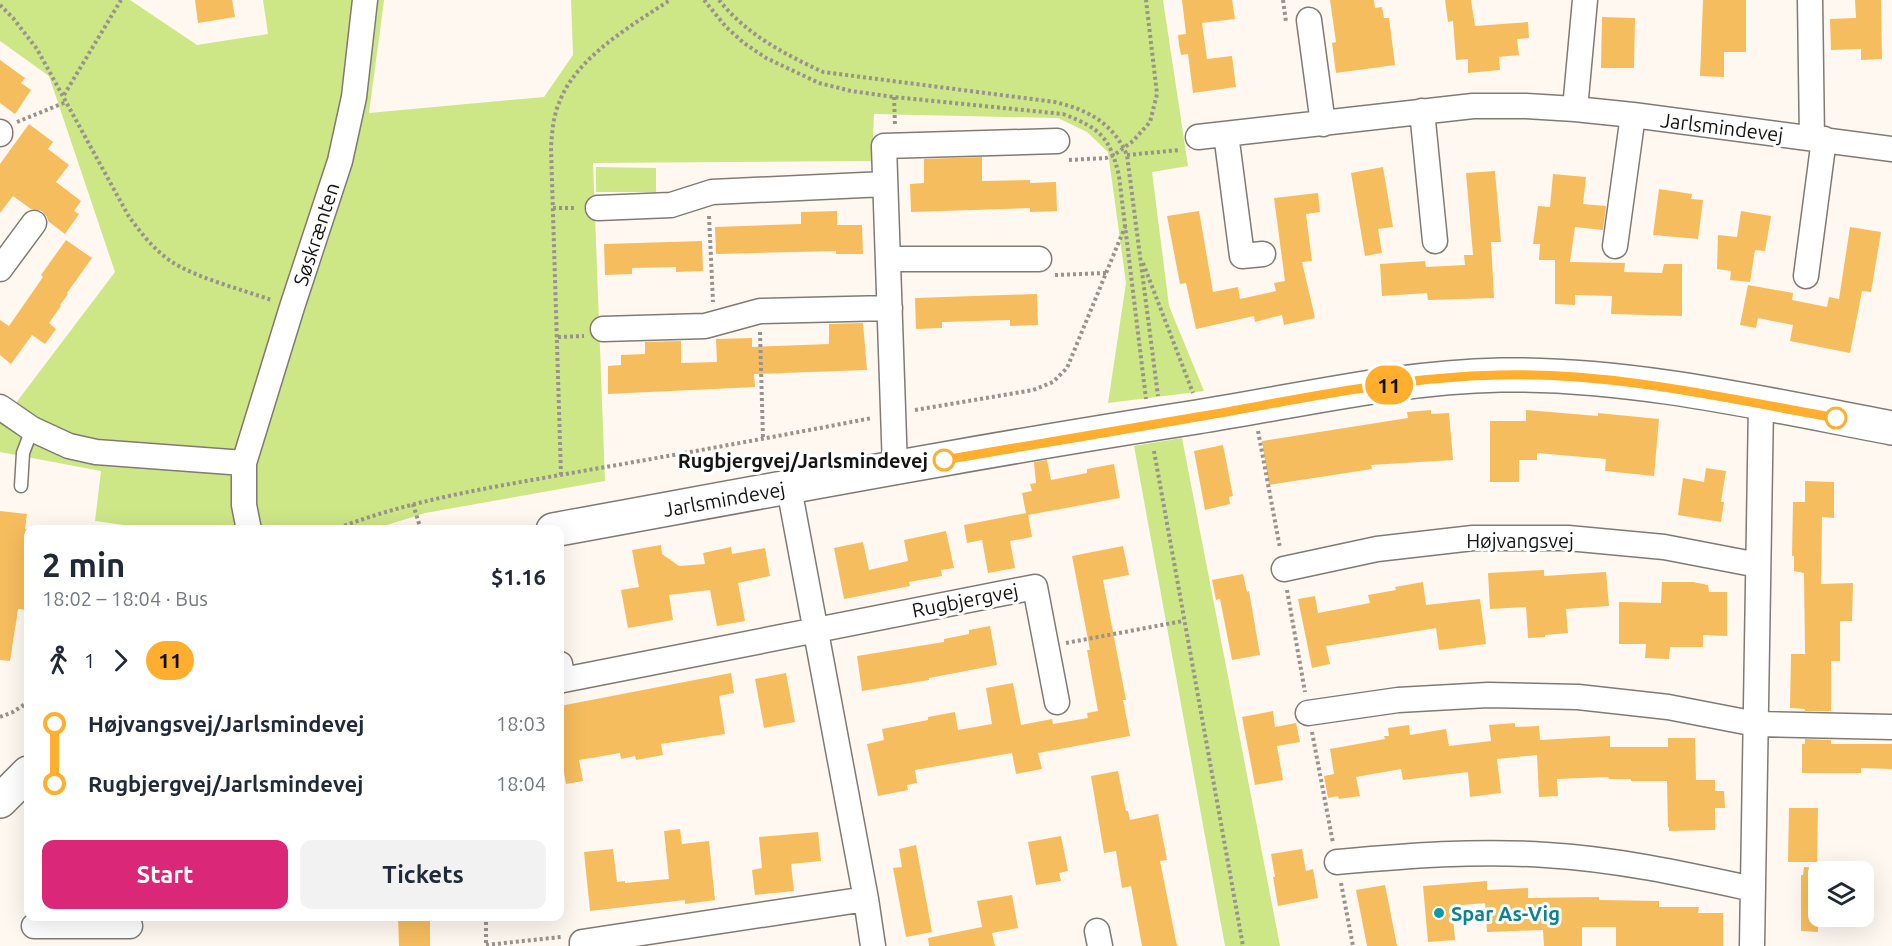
<!DOCTYPE html>
<meta charset="utf-8">
<style>
:root{--surface:#fff;--page:#f2f2f3;--text:#1f2937;--muted:#747a83;--accent:#db2777}
body{margin:0;font-family:Ubuntu,sans-serif;background:var(--page);color:var(--text);height:100vh;display:flex;flex-direction:column;font-size:22px;white-space:nowrap}
*{box-sizing:border-box;margin:0}
p{font-size:20px;color:var(--muted)}
.icon{flex:none;width:33px;height:33px;fill:none;stroke:currentColor;stroke-width:2;stroke-linecap:round;stroke-linejoin:round}
.map{position:relative;flex:1;overflow:hidden}
.side{position:absolute;left:24px;top:525px;width:540px;height:396px;display:flex;flex-direction:column;background:var(--surface);border-radius:12px;box-shadow:0 6px 24px #0002}
.side>*{flex:none}
.badge{padding:0 12px;border-radius:20px;font-size:21px;line-height:39px}
.buttons{position:absolute;left:1808px;top:861px;display:grid;gap:12px}
.buttons a{display:grid;place-items:center;width:66px;height:66px;border-radius:12px;background:var(--surface);box-shadow:0 6px 24px #0002;font-size:30px}
.map>.badge{position:absolute;translate:-50% -50%;box-shadow:0 0 0 3px #fff}
.legs{display:flex;align-items:center;gap:9px;height:66px;padding:0 18px;font-size:20px}
.legs p{margin-inline-start:auto}
.head{display:flex;align-items:center;justify-content:space-between;height:102px;padding:0 18px}
h1{font-size:33px;font-weight:700;line-height:45px}
.primary-button{display:flex;gap:12px;margin-top:auto;padding:12px 18px}
.primary-button a{flex:1;height:69px;border-radius:12px;background:var(--accent);color:#fff;font-size:24px;font-weight:700;line-height:69px;text-align:center}
.primary-button a+a{background:var(--page);color:var(--text)}
ul{padding:0 18px;list-style:none}
li{display:flex;align-items:center;gap:21px;height:60px;font-size:22px}
li i{display:grid;place-items:center;width:9px;height:100%;margin:0 8px;background:currentColor}
li i::after{content:'';width:15px;height:15px;margin:-8px;border:4px solid;border-radius:50%;background:var(--surface)}
li p{margin-inline-start:auto}
li:first-child i{background:linear-gradient(#0000 50%,currentColor 0)}
li:last-child i{background:linear-gradient(currentColor 50%,#0000 0)}
.map>svg:first-child{display:block}
</style>
<div class="map">
<svg width="1892" height="946" viewBox="0 0 1892 946">
<rect width="100%" height="100%" fill="#fff8f1"/>
<path fill="#cde686" d="M0,0H130L197,45L268,34L263,0H384L369,113L544,97L573,55L571,0H1163L1188,166L1152,172L1169,306L1204,391L1108,403L1126,283L1108,152L1087,132L1058,118L874,114L872,161L593,163L605,481L425,513L374,529H146V528L95,521L101,471L0,452V424L115,272L49,76L0,41Z
M596,167L656,168V192H596Z
M1182,438L1280,946H1225L1134,446Z"/>
<path fill="#f6bd5e" d="M195,0H232L235,17L198,23Z
M1182,0H1232L1235,19L1202,23L1207,59L1232,56L1236,87L1193,93L1188,54L1181,55L1179,45L1178,35L1186,34Z
M1330,0H1374L1375,8L1382,7L1384,18H1389L1395,65L1336,73L1332,43L1336,42Z
M1445,0H1471L1475,26L1528,22L1529,38L1517,39L1519,55L1499,57L1500,70L1468,73V59L1456,60L1453,21L1448,22Z
M1703,0H1746V52H1724V77L1700,76Z
M1855,0H1881L1882,59L1861,60V49L1831,50L1830,19L1856,18Z
M1602,17L1635,18L1634,68H1601Z
M0,60L25,78L21,83L31,90L15,114L0,103Z
M29,124L53,142L48,149L69,165L56,182L81,201L74,211L79,214L65,234L48,221L47,217L42,211L31,209L13,196L0,213V164Z
M982,157V181L1030,180V183L1056,182L1057,211L1030,212V208L911,212L910,184L924,183V159Z
M1383,167L1393,227L1378,229L1382,253L1365,256L1351,173Z
M1495,171L1501,242H1491L1494,298L1428,300L1427,293L1382,296L1380,264L1425,261L1426,267L1465,265L1464,255H1473L1466,173Z
M1553,174L1586,177L1583,204L1606,206L1603,230L1575,227L1570,262L1625,263L1624,272L1662,273L1664,264H1682V316L1611,314L1612,296L1575,295V305L1555,304V260H1539L1540,244H1533L1538,206L1550,207Z
M1659,189L1692,194L1691,199L1703,200L1698,239L1653,235Z
M1318,193L1320,212L1306,214L1312,261L1302,262L1315,318L1284,325L1282,315L1255,322L1254,316L1196,329L1186,283L1180,284L1167,216L1199,211L1213,292L1238,287L1240,299L1276,291L1274,283L1285,281L1274,198Z
M837,211V225H862L863,254H836V251L716,254L715,227L801,224V212Z
M1741,211L1771,216L1765,251L1755,250L1750,282L1730,280L1731,271L1717,269L1718,235L1737,237Z
M1850,227L1881,232L1871,292L1862,291L1850,353L1790,341L1793,325L1758,318L1756,328L1740,325L1748,285L1793,293L1792,300L1827,307L1829,297L1839,299Z
M66,240L92,258L67,293L68,294L60,305L61,306L49,323L56,329L45,344L32,335L11,364L0,355V320L9,326L43,277L41,275Z
M702,241L703,271L676,272V267L632,268V274L605,275L604,244Z
M1037,294L1038,325L1010,326V320L942,322V328L916,329L915,298Z
M863,323L867,370L754,374L755,387L608,394V366L621,365V355L645,354V342L681,341V363L717,362L716,339L752,338V347L829,344V324Z
M1431,410V414L1449,413L1453,460L1371,465L1372,469L1269,485L1262,441L1408,418L1407,412Z
M1526,410L1598,416V413L1659,419L1654,476L1605,471L1606,459L1537,453V460H1519V482H1490V421H1526Z
M1223,445L1233,496L1229,497L1230,504L1205,510L1194,451Z
M1047,460L1051,480L1087,473V469L1114,464L1120,498L1028,515L1032,537L1010,541L1015,568L988,573L982,540L967,543L964,525L1026,513L1022,493L1032,491L1030,484L1036,483L1034,462Z
M1706,468L1726,471L1721,502H1724L1721,522L1678,515L1683,478L1704,482Z
M1805,481L1834,482V518L1822,517L1821,584L1853,583L1852,621H1840V661H1831V711H1805V709L1790,708L1791,654H1805L1804,573L1794,571V556H1792L1793,502H1805Z
M0,511L27,514L25,529L28,530V610L18,609L10,661L0,660Z
M946,531L954,568L941,570L942,576L909,582L910,586L844,599L834,548L863,542L869,570L908,561L904,540Z
M661,545L662,554L679,566L705,564L703,553L731,547L732,554L765,548L770,576L738,583L745,621L717,626L710,590L669,595L673,620L628,628L621,590L639,587L632,550Z
M1123,546L1129,575L1103,580L1126,700H1123L1130,736L1038,753L1042,769L1016,774L1012,753L915,770L917,783L907,785L908,790L878,796L867,744L884,740L882,729L928,720V717L955,712L958,730L992,724L986,688L1013,683L1021,725L1052,719L1053,724L1088,718L1087,713L1098,711L1087,650H1090L1072,556Z
M1544,570V576L1606,572L1609,606L1566,609L1568,633L1545,635V637L1528,638L1526,607L1490,609L1488,573Z
M1243,574L1247,592L1249,591L1260,655L1232,660L1220,599L1216,600L1212,580Z
M1423,582L1426,605L1480,599L1486,644L1439,650L1436,628L1326,646L1330,664L1312,668L1298,599L1315,596L1318,613L1370,603L1368,595L1396,590L1395,587Z
M1662,582H1693L1708,585L1709,592H1727V636L1703,635V647H1670L1669,659L1645,658L1646,644H1619V602L1661,603Z
M990,626L997,665L929,678V680L862,691L857,656L944,642V639L969,634V630Z
M731,673L734,693L719,696L725,734L661,744L663,755L636,760L635,756L621,759L620,753L579,760L583,781L566,784L560,750V706Z
M786,673L795,722L764,728L755,679Z
M1273,711L1275,727L1296,723L1300,742L1277,746L1283,780L1255,785L1242,717Z
M1515,723V727L1539,726L1540,740L1610,736V747H1668V738H1695L1696,780H1715V791H1724L1725,808H1715V830L1669,831V827H1668L1667,781H1631V779H1609L1608,777L1557,779L1558,796L1539,797L1537,755L1497,759L1501,793L1470,797L1468,772L1403,780L1401,769L1356,777L1360,796L1339,799L1338,796L1328,798L1324,776L1334,774L1330,749L1385,739L1384,736H1389L1388,728L1409,725L1410,735L1446,729L1449,746L1491,741L1489,725Z
M1805,739L1831,740V744H1892V769L1861,768V773H1802V744H1805Z
M1118,771L1126,811H1128L1130,820L1158,814L1167,860L1160,861L1177,946H1142L1131,886L1122,888L1116,851L1104,853L1091,776Z
M1789,808H1818L1817,862H1788Z
M680,829L682,844L709,841L715,900L685,904V900L590,911L584,852L613,849L617,882L625,881V883L669,879L664,831Z
M818,832L821,861L791,864L794,891L755,895L752,870L762,868L759,837Z
M1061,836L1068,871L1059,873L1061,881L1036,885L1028,842Z
M916,845L932,932L906,937L893,868L902,867L899,849Z
M1302,849L1306,871L1313,869L1318,898L1278,906L1273,877H1275L1271,854Z
M1804,867L1818,868V932L1801,931V875H1803Z
M1487,881V890L1528,888V898L1599,897V900L1659,901V907H1699L1698,913H1723V946H1616V927H1582V946H1544L1543,930L1487,932L1485,903L1452,906L1455,940L1428,942L1423,886Z
M1385,885L1397,946H1367L1356,890Z
M1012,895L1018,928L992,933L995,946H929L928,938L982,927L977,901Z
M398,916H430V946H399Z"/>
<g fill="none" stroke-linecap="round" stroke-linejoin="round">
<g stroke="#807a74" stroke-width="15">
<path id="lane" d="M21,486L23,453L32,429"/>
</g>
<g stroke="#807a74" stroke-width="27">
<path id="street" d="M1810,0L1812,138
M1309,20L1323,124
M1575,109L1585,0
M1422,111L1435,241
M0,132V134
M1226,134L1242,256L1263,254
M1198,137L1473,106H1526L1575,109L1633,115L1892,149
M598,208L671,205L712,192L885,184
M1615,246L1633,115
M888,259H1039
M0,269L34,223
M1806,276L1824,139
M603,329L705,326L760,311L890,308
M0,407L32,429L69,446L96,452L244,463
M895,468L884,146L1057,141
M789,488L866,899L873,946
M249,530L244,505V463L292,307L340,161L354,97L365,0
M1284,569L1377,549L1473,538H1568L1664,547L1758,565
M560,664L563,680L1035,587L1057,702
M1308,713L1398,700L1488,695L1578,697L1668,707L1756,724L1892,727
M1337,862C1407,856 1476,850 1546,855C1616,859 1684,874 1753,889
M34,926H130
M1097,931L1100,946
M582,946V942L866,899
M1752,946L1761,404"/>
</g>
<g stroke="#807a74" stroke-width="36">
<path id="secondary" d="M553,530C767,491 982,450 1197,417C1298,401 1398,377 1501,375C1631,373 1765,404 1892,428
M0,801L28,773"/>
</g>
<path stroke="#98938e" stroke-width="4" stroke-dasharray="3 3" stroke-linecap="butt" d="M704,0L726,27L744,43L766,58L819,83L851,91L894,97L1063,114C1100,128 1110,137 1119,176L1146,399
M719,0C746,34 784,54 823,72L1055,102C1088,110 1113,123 1127,155L1158,396
M1283,0L1286,22
M0,5L13,18L37,49L128,215C140,232 154,250 172,262C199,279 241,289 271,300
M64,95L121,0
M894,97L895,126
M17,122L66,102
M1127,155L1180,150
M1069,160L1106,158L1114,155L1133,141L1150,122L1157,94L1146,0
M553,208H577
M709,216L713,302
M1143,263L1193,393
M1055,275L1106,273
M760,332L763,439
M558,337L584,336
M915,410L1033,390L1053,382L1067,368L1125,227
M1258,431L1280,548
M1154,451L1243,946
M561,475L551,148C552,133 553,117 559,103C576,57 631,26 670,0
M413,504L421,530
M333,530C412,499 494,487 577,472C675,455 774,437 872,418
M1287,590L1305,692
M1066,643L1183,621
M24,705L28,711
M0,717L13,712L28,702
M1312,732L1333,843
M1341,883L1353,946
M486,916V945
M486,945L561,937"/>
<use href="#lane" stroke="#fff" stroke-width="12"/>
<use href="#street" stroke="#fff" stroke-width="24"/>
<use href="#secondary" stroke="#fff" stroke-width="33"/>
</g>
<g fill="none" stroke-linecap="round" stroke-linejoin="round">
<g stroke="#fff" stroke-width="14">
<path id="line-1" d="M944,460C1030,445 1117,431 1203,416C1301,399 1399,377 1499,375C1613,372 1725,398 1836,418"/>
</g>
<use href="#line-1" stroke="#ffae2d" stroke-width="9"/>
</g>
<g fill="#fff" stroke="#ffae2d" stroke-width="3">
<circle cx="1836" cy="418" r="10"/>
<circle cx="944" cy="460" r="10"/>
</g>
<circle fill="#0f9aa8" stroke="#fff" stroke-width="2" cx="1439" cy="913" r="6"/>
<g text-anchor="middle" dominant-baseline="central" stroke-width="6" stroke-linejoin="round" paint-order="stroke">
<g font-size="20" fill="#161412" stroke="#fff">
<text transform="translate(1722 127) rotate(7)">Jarlsmindevej</text>
<text transform="translate(316 234) rotate(-72)">Søskrænten</text>
<text transform="translate(724 499) rotate(-10)">Jarlsmindevej</text>
<text x="1520" y="540">Højvangsvej</text>
<text transform="translate(965 600) rotate(-11)">Rugbjergvej</text>
</g>
<g font-size="20" font-weight="bold" fill="#161412" stroke="#fff" text-anchor="end">
<text x="928" y="460">Rugbjergvej/Jarlsmindevej</text>
</g>
<g font-size="20" font-weight="bold" fill="#0d838f" stroke="#fff" text-anchor="start">
<text x="1451" y="913">Spar As-Vig</text>
</g>
</g>
</svg>
<div class="buttons">
<a><svg class="icon" aria-label="layers" viewBox="0 0 24 24"><path d="M12 4l9 5-9 5-9-5zM3 14l9 5 9-5"/></svg></a>
</div>
<b class="badge" style="left:1389px;top:385px;background:#ffae2d;color:#111">11</b>
<section class="side">
<div class="head"><div><h1>2 min</h1><p>18:02 – 18:04 · Bus</p></div><b>$1.16</b></div>
<div class="legs"><svg class="icon" aria-label="walk" viewBox="0 0 24 24"><circle cx="13" cy="4" r="2"/><path d="M13 8l-2 6 4 7M11 14l-3 7M7 12l3-4h3l4 4"/></svg>1<svg class="icon" aria-label="forward" viewBox="0 0 24 24"><path d="M9 5l7 7-7 7"/></svg><b class="badge" style="background:#ffae2d;color:#111">11</b></div>
<ul>
<li><i style="color:#ffae2d"></i><b>Højvangsvej/Jarlsmindevej</b><p>18:03</p></li>
<li><i style="color:#ffae2d"></i><b>Rugbjergvej/Jarlsmindevej</b><p>18:04</p></li>
</ul>
<div class="primary-button"><a>Start</a><a>Tickets</a></div>
</section>
</div>
